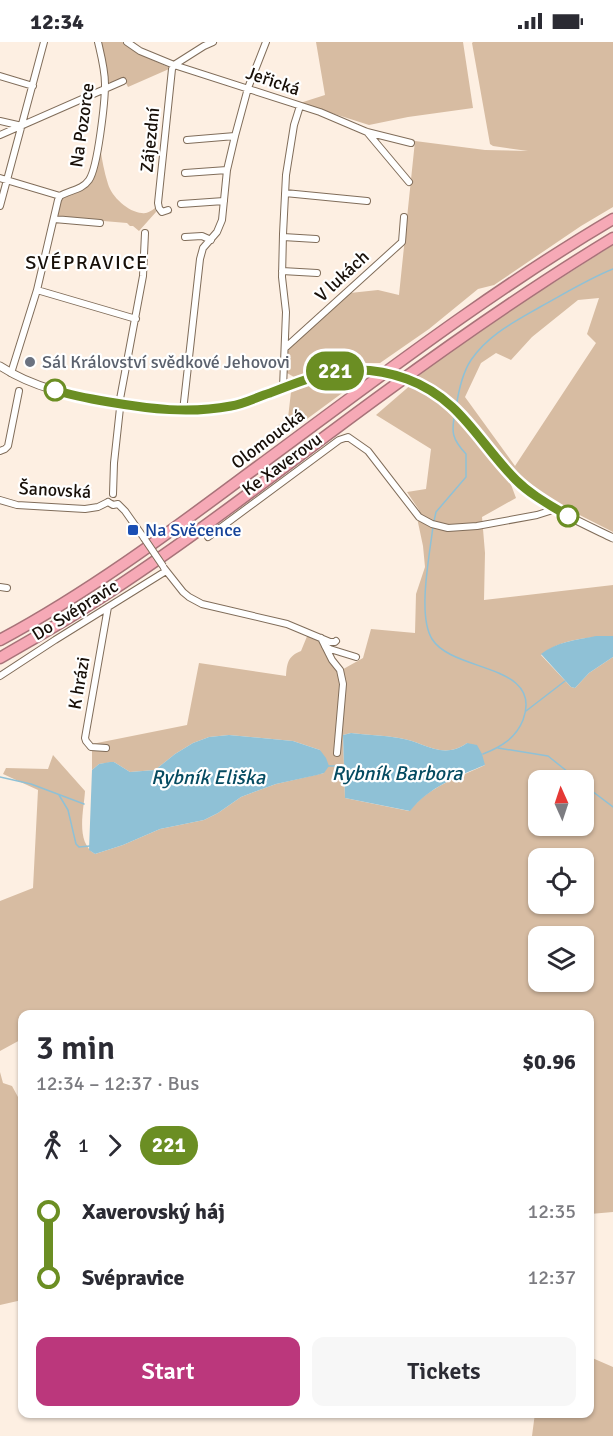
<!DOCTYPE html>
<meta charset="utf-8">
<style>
:root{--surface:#fff;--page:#f7f7f7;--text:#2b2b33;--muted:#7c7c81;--accent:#bb377c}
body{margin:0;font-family:Signika,sans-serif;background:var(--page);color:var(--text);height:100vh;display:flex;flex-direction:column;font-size:22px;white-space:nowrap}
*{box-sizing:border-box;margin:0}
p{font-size:20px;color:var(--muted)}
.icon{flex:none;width:33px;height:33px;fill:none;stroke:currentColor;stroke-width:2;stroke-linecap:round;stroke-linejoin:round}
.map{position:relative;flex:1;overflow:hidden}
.side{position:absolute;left:18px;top:968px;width:576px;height:408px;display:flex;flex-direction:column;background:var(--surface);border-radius:12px;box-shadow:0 2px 4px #0004}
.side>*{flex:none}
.badge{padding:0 12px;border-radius:20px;font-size:21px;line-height:39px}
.needle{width:39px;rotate:357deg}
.buttons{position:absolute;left:528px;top:728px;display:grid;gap:12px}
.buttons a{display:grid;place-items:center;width:66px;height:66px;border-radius:12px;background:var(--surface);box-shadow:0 2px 4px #0004;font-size:30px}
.map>.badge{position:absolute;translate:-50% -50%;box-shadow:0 0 0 3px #fff}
.legs{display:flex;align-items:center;gap:9px;height:66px;padding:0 18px;font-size:20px}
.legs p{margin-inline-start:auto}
.summary{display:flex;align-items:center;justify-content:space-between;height:102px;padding:0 18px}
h1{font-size:33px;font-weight:600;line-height:45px}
.action{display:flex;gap:12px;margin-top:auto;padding:12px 18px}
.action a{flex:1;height:69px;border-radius:12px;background:var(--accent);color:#fff;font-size:24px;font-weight:600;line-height:69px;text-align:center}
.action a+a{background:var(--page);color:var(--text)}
ul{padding:0 18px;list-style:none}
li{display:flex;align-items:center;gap:21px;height:66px;font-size:22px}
li i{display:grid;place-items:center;width:9px;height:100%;margin:0 8px;background:currentColor}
li i::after{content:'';width:15px;height:15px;margin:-8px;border:4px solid;border-radius:50%;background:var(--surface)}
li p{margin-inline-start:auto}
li:first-child i{background:linear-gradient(#0000 50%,currentColor 0)}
li:last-child i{background:linear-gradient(currentColor 50%,#0000 0)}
.status{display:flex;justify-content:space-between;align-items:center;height:42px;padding:0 30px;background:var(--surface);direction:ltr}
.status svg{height:16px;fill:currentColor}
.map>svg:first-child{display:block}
</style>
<div class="status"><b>12:34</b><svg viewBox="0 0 49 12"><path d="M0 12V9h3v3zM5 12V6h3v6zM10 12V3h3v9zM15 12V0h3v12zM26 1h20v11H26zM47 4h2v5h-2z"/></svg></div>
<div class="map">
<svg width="613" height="1394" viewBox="0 0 613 1394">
<rect width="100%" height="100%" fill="#fdefe2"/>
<path fill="#d7bca2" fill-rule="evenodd" d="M101,0H122L137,11L168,25L169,27L128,45L124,37L111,42L108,39Z
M316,0H463L473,66L408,75L369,83L300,61L325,53Z
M473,0H613V165L581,184L494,243L478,247L429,287L380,321H353L333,323L294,335L287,331L288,307L350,251L378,248L399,253L415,99L485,108L528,109L493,104L490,102L472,1Z
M100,105C102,117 104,130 108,142C112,155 128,170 142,171C147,172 151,169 155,166L156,170L139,189L133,184H130L127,181L56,175C58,170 58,162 61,157C66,149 83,150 90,142C98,133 98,116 100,105Z
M613,203V490L552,459L517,431L466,369L417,333L525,259ZM599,256L587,292L596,301L515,424L465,355L481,321L496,311L511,318L532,295L578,258Z
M364,335L277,399V384L288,376L291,350L314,341Z
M413,341L443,360L467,385L510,440L516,456L482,475L485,511L484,558L613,543V594C589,595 560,597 541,613L571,645L575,646L589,631L613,615V1170L590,1172V972H22V997L0,1009V859L33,846L38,748L3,732L6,726L48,727L53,713L85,749C84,768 75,800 95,812L123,803L160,787L204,778L218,771L241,755L254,750L276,742L324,731L320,708L293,699L229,693L209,695L193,701L175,712L155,728L130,730L114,720L99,722L92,728V702L187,683L199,621L286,634C287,621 288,614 301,609L308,592L319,598L338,630L363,616L371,587L415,591L416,552L425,525L423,504L416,471L419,468L407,450L426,447L431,407L376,373ZM351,691C367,693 383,693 399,696C423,699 442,719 467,701L485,723C457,736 430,744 409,769L345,756L343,693ZM538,738H584V783H538ZM538,816H584V861H538ZM538,894H584V939H538Z
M0,1030L3,1041L12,1044L18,1055L22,1056V1055V1258L0,1263Z
M590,1315L613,1325V1394H532L535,1371H590Z"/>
<path fill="#8fc1d6" d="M596,594H613V615L589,631L575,646L571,645L541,612C556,600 576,598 596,594Z
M351,691C367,693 383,693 399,696C423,699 442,719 467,701L477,703L482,712L485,723C458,734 429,745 410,769L345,756L343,693Z
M229,693L293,699L320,708L326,716L329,724L324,731L317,733L276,742L254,750L241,755L218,771L204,778L160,787L123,803L95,812L89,808L92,728L99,722L110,720H114L130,730L155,728L175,712L193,701L209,695Z"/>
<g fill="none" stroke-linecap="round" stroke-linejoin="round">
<path stroke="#8fc1d6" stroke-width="1.5" d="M456,366C458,352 463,330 471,318C488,293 514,280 540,265C564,252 588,237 613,227
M434,479L436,470L466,435V412C452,397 451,390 455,371
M433,484C430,512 417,573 432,597C453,631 544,621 523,678C516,696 501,705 483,712
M526,669L565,639
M498,706L548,714L578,738
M328,724H336
M0,735L31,742L84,762
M584,743L613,765
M59,753L68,768L76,802L79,805L90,804"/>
<g stroke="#806d5a" stroke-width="8">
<path id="minor" d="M127,0L140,9L174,23L320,70L367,90L411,101
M174,23L204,4L213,0
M0,34L33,44
M0,79L22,84
M367,90L409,140
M0,93L123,39
M187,98L235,94
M185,131L227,128
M0,136L60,154
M285,151L367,159
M60,154C70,148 82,148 89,138C98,125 105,59 105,42C105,28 101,13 98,0
M181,162L224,159
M0,164L44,0
M168,168L162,170L159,166L158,161L172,27L174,23
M54,177L100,181
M185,195L202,194L211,198
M283,195L316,197
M282,229L317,231
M37,248L136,277
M285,306L402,200L404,175
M11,331L37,248L58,158L60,154
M283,346L286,270L282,235L283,192L286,133L294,83L300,64
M183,369L200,217L203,206L217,190L222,178L227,128L235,94L248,46L266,0
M0,409L5,407L8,404L19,349
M113,452L114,421L120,366V357L143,234L145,191
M0,458L17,463L85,467L98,465L108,460
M108,460L113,463L118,462L125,469L144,496
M208,495L339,398L348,395L368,409L419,475L432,482L448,486L477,484L537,473L556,467
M164,526L183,550L189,555L202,562L287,582L330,600H335L336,599
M0,545L7,546
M321,596L332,618L340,628L343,642L337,711
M325,604L330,607L356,615
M0,634L55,598L166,529
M106,706L91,705L86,699L85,696L108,565"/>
</g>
<g stroke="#806d5a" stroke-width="9">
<path id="tertiary" d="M0,324C33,346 73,354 112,360C152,367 194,374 234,364C242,362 251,358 259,354C298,340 331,324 374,329
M412,339C465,362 479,403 518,440C545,465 580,480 613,496"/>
</g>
<g stroke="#a87379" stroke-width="13">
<path id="motorway" d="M0,598C86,552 166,493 245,434C365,346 484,253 613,177
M0,616C29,599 58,583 86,565C189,500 285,423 384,351C459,296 534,244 613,196"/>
</g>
<use href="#minor" stroke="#fff" stroke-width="6"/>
<use href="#tertiary" stroke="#fff" stroke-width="7"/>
<use href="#motorway" stroke="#f6a9b6" stroke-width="10"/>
<g stroke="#806d5a" stroke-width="8" stroke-linecap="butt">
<path id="minor-bridge" d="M144,496L163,524"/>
</g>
<g stroke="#806d5a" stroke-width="9" stroke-linecap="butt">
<path id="tertiary-bridge" d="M374,329L391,332L412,339"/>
</g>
<use href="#minor-bridge" stroke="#fff" stroke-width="6"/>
<use href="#tertiary-bridge" stroke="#fff" stroke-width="7"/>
</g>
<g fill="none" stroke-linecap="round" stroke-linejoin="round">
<g stroke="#fff" stroke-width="14">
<path id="line-1" d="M55,348C73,354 91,357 109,360C150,367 189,372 231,364C244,362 257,355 270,351C319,332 354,318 407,337C461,357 478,400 516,438C531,453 550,463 568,474"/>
</g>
<use href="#line-1" stroke="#6b8e23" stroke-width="9"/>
</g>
<circle fill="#6b7280" stroke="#fff" stroke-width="2" cx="30" cy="320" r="6"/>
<g fill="#fff" stroke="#6b8e23" stroke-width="3">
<circle cx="55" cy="348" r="10"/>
<circle cx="568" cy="474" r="10"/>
</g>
<rect fill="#1a4fb4" stroke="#fff" stroke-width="2" x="127" y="482" width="12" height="12" rx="3"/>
<g text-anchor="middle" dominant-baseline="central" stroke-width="4.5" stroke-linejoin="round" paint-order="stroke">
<g font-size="18" fill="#170f08" stroke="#fff">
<text transform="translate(273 39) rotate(19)">Jeřická</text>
<text transform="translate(82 83) rotate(-82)">Na Pozorce</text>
<text transform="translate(150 98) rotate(-84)">Zájezdní</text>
<text transform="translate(342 234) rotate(-43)">V lukách</text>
<text transform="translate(268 397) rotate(-37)">Olomoucká</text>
<text transform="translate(282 422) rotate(-36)">Ke Xaverovu</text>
<text transform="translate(55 448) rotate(3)">Šanovská</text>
<text transform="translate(75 568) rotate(-32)">Do Svépravic</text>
<text transform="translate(79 641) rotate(-80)">K hrázi</text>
</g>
<g font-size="18" fill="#5b616d" stroke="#fff" text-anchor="start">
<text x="42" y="320">Sál Království svědkové Jehovovi</text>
</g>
<g font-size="18" fill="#164399" stroke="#fff" text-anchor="start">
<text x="145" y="488">Na Svěcence</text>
</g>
<g font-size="20" letter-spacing="1.5" fill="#170f08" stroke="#fff">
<text x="87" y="220">SVÉPRAVICE</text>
</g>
<g font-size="20" font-style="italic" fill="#054b61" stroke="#fff">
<text x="397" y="731">Rybník Barbora</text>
<text x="208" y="735">Rybník Eliška</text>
</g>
</g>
</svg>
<div class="buttons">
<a><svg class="needle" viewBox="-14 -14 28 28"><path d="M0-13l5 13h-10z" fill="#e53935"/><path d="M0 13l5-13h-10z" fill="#7c7c81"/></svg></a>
<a><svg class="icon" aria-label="locate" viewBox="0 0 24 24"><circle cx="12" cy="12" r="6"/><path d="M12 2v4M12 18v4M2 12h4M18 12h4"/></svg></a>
<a><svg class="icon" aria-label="layers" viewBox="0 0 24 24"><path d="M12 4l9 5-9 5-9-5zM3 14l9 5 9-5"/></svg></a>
</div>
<b class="badge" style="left:335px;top:329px;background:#6b8e23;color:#fff">221</b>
<section class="side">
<div class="summary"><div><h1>3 min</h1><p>12:34 – 12:37 · Bus</p></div><b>$0.96</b></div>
<div class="legs"><svg class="icon" aria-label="walk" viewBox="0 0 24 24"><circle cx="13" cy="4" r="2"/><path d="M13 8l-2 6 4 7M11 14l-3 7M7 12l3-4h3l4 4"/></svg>1<svg class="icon" aria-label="forward" viewBox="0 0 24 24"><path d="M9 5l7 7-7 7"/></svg><b class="badge" style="background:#6b8e23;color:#fff">221</b></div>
<ul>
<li><i style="color:#6b8e23"></i><b>Xaverovský háj</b><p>12:35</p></li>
<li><i style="color:#6b8e23"></i><b>Svépravice</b><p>12:37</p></li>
</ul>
<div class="action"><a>Start</a><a>Tickets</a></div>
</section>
</div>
